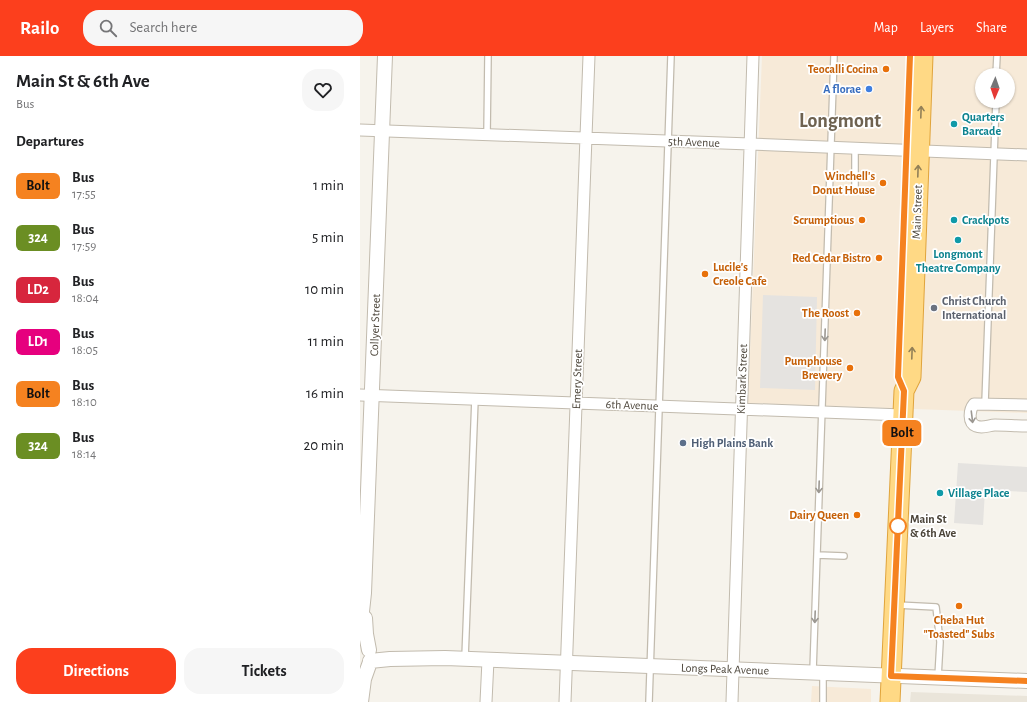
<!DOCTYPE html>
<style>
:root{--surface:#fff;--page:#f6f6f6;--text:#202124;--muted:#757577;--accent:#fc3f1d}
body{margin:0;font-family:"Alegreya Sans",sans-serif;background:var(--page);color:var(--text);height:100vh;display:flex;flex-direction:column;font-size:15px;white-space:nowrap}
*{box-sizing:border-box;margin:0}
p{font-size:13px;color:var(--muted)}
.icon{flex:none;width:22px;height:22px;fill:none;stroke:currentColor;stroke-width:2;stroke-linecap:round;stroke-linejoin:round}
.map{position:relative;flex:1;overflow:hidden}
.details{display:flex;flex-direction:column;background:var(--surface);width:360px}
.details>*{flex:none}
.badge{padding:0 8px;border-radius:6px;font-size:14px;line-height:26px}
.needle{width:26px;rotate:182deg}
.fabs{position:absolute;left:615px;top:12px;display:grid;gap:8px}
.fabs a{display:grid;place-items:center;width:40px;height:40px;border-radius:50%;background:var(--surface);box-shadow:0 1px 3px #0004;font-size:20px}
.map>.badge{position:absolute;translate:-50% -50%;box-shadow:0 0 0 2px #fff}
h2{padding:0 16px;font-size:15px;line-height:36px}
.round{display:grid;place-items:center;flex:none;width:42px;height:42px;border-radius:16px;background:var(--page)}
.overview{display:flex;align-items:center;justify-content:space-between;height:68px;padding:0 16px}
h1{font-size:19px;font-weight:700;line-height:30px}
.primary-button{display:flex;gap:8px;margin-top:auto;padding:8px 16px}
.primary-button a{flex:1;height:46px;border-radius:16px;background:var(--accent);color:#fff;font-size:16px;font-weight:700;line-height:46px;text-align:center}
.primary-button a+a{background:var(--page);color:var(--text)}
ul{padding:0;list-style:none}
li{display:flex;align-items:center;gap:12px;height:52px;padding:0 16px}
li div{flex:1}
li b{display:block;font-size:15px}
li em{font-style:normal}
li .badge{min-width:44px;font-weight:700;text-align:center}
header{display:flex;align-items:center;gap:24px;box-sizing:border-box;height:56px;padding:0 20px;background:var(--accent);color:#fff}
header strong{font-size:19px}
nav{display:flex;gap:22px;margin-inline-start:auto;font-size:14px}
.search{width:280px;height:36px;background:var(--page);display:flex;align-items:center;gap:10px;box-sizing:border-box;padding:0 14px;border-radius:16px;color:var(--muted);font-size:15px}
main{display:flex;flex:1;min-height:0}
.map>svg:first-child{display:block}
</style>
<header>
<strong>Railo</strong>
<div class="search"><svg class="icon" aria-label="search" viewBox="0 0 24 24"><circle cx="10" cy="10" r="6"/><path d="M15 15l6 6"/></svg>Search here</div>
<nav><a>Map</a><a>Layers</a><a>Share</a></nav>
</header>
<main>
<section class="details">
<div class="overview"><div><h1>Main St &amp; 6th Ave</h1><p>Bus</p></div><a class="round"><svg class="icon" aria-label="heart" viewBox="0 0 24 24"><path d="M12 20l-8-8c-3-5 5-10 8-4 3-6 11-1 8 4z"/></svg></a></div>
<h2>Departures</h2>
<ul>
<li><span class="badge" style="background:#f58220;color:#111">Bolt</span><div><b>Bus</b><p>17:55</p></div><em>1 min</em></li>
<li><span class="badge" style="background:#6b8e23;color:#fff">324</span><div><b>Bus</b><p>17:59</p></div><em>5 min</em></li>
<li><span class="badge" style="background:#d7263d;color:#fff">LD2</span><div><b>Bus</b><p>18:04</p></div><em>10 min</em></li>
<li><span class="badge" style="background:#e6007e;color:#fff">LD1</span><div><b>Bus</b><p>18:05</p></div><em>11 min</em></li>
<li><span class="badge" style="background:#f58220;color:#111">Bolt</span><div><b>Bus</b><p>18:10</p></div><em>16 min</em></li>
<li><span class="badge" style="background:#6b8e23;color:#fff">324</span><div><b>Bus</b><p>18:14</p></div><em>20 min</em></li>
</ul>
<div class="primary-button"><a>Directions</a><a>Tickets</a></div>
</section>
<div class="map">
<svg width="667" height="646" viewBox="0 0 667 646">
<rect width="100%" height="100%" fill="#f6f3ec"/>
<path fill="#eae5da" d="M551,636L667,640V646H550Z"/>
<path fill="#f7ead8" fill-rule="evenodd" d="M402,0H667V357L388,347ZM622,19H648V45H622Z
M452,630L511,633V646H451Z"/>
<path fill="#e5e3e0" d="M403,239L457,241L455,334L400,332Z
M598,407L667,411V436L625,434L623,469L594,467Z"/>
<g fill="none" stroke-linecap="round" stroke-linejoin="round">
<g stroke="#c2bbae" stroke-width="8">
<path id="service" d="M636,19L637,0
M127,79L128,0
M495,133V93
M625,347L636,45
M457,499L484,500
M537,549L576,551L580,586L578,621
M105,602L115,343
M453,615L474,0
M289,646L311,0
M463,646V617"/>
</g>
<g stroke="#c2bbae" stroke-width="13">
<path id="minor" d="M0,74L390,88L667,99
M0,339L543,359
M667,349L614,348C609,354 608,367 616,370C623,373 629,369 635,369C646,369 656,370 667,370
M126,646L128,604
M205,646L229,0
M372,646L393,0"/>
</g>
<g stroke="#c2bbae" stroke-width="16">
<path id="tertiary" d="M5,562L6,578L9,594
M0,574L4,537L25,0
M10,605L30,603L85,602L667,625
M1,646L4,623L10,606"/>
</g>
<g stroke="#e0a43c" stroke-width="21">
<path id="trunk" d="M530,646L544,335L551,321L563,0"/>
</g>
<use href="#service" stroke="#fff" stroke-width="5.5"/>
<use href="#minor" stroke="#fff" stroke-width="11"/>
<use href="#tertiary" stroke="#fff" stroke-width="14"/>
<use href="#trunk" stroke="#ffd985" stroke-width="19"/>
</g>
<defs><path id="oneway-shaft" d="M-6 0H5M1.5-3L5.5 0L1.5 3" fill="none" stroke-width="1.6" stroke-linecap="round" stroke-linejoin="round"/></defs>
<g stroke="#938057">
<use href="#oneway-shaft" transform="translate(561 56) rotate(-88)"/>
<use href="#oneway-shaft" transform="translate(558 115) rotate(-88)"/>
<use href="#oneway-shaft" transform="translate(552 297) rotate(-88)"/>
</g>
<g stroke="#9c9892">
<use href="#oneway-shaft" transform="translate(465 279) rotate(92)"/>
<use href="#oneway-shaft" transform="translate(612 361) rotate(83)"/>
<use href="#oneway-shaft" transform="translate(459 431) rotate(92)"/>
<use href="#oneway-shaft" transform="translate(455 561) rotate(92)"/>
</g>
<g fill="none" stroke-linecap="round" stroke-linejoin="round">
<g stroke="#fff" stroke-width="9">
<path id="line" d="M550,0L538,321L544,335L531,620L667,625"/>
</g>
<use href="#line" stroke="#f58220" stroke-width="6"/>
</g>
<g fill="#e8710a" stroke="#fff" stroke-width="1.5">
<circle cx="526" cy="13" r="4"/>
<circle cx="523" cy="127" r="4"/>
<circle cx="502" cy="164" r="4"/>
<circle cx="519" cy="202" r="4"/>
<circle cx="345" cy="218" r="4"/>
<circle cx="497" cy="257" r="4"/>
<circle cx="490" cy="312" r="4"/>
<circle cx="497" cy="459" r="4"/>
<circle cx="599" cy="550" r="4"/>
</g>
<circle fill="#3f7fe0" stroke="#fff" stroke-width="1.5" cx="509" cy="33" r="4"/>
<g fill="#0f9aa8" stroke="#fff" stroke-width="1.5">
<circle cx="594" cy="68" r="4"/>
<circle cx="594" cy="164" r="4"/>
<circle cx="598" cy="184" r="4"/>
<circle cx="580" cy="437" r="4"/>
</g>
<circle fill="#6b7280" stroke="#fff" stroke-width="1.5" cx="574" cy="252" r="4"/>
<circle fill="#5c6f8a" stroke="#fff" stroke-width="1.5" cx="323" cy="387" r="4"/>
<circle fill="#fff" stroke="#f58220" stroke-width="2" cx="538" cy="470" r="8"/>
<g text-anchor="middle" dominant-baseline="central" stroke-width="3.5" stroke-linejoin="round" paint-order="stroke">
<g font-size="12" font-weight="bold" fill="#c56008" stroke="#fff" text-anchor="end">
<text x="518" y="13">Teocalli Cocina</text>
<text x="515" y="120">Winchell's<tspan x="515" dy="14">Donut House</tspan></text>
<text x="494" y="164">Scrumptious</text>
<text x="511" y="202">Red Cedar Bistro</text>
<text x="353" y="211" text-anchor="start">Lucile's<tspan x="353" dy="14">Creole Cafe</tspan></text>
<text x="489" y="257">The Roost</text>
<text x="482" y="305">Pumphouse<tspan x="482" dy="14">Brewery</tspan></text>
<text x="489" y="459">Dairy Queen</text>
<text x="599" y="564" text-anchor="middle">Cheba Hut<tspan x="599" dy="14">"Toasted" Subs</tspan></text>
</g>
<g font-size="12" font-weight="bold" fill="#366cbe" stroke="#fff" text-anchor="end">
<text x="501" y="33">A florae</text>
</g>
<g font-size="12" font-weight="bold" fill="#0d838f" stroke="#fff" text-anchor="start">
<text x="602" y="61">Quarters<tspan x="602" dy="14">Barcade</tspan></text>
<text x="602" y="164">Crackpots</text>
<text x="598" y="198" text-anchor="middle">Longmont<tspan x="598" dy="14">Theatre Company</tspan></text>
<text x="588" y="437">Village Place</text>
</g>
<g font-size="12" fill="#4b4439" stroke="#fff">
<text transform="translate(334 86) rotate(2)">5th Avenue</text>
<text transform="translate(557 156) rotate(-88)">Main Street</text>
<text transform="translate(15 269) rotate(-88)">Collyer Street</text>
<text transform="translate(217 323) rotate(-88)">Emery Street</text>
<text transform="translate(382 323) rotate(-88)">Kimbark Street</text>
<text transform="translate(272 349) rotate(2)">6th Avenue</text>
<text transform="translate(365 613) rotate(2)">Longs Peak Avenue</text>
</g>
<g font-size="12" font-weight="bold" fill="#5b616d" stroke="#fff" text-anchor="start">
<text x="582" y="245">Christ Church<tspan x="582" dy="14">International</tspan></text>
</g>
<g font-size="12" font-weight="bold" fill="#4e5e75" stroke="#fff" text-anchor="start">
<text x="331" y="387">High Plains Bank</text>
</g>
<g font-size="12" font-weight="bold" fill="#4b4439" stroke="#fff" text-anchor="start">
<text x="550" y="463">Main St<tspan x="550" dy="14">&amp; 6th Ave</tspan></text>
</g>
<g font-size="20" font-weight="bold" fill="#6e6250" stroke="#fff">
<text x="480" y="65">Longmont</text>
</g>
</g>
</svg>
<div class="fabs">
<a><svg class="needle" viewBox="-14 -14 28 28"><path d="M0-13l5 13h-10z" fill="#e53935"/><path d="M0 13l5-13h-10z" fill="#757577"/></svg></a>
</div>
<b class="badge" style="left:542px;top:377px;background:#f58220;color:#111">Bolt</b>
</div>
</main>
